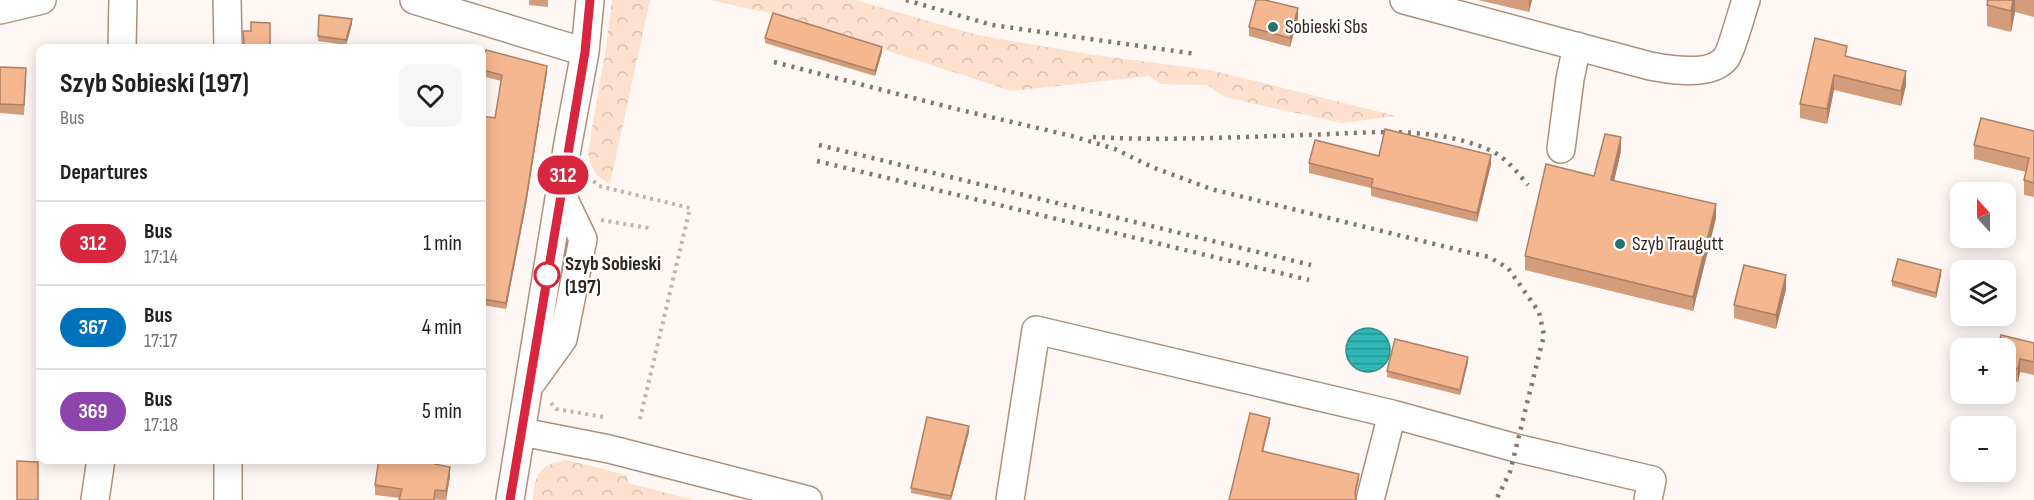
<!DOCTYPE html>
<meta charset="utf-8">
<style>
:root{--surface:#fff;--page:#f6f6f6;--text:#202124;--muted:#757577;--line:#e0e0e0}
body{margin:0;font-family:"Sofia Sans Condensed",sans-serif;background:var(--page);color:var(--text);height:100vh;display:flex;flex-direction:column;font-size:22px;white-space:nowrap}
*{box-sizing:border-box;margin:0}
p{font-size:20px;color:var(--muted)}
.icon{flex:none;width:33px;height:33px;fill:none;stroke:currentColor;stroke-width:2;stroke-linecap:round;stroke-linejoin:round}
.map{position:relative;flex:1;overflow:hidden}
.side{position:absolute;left:36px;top:44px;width:450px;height:420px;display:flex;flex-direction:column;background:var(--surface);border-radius:12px;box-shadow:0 3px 15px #0003}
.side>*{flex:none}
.badge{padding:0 12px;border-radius:20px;font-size:21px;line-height:39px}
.needle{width:39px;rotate:339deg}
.buttons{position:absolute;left:1950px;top:182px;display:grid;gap:12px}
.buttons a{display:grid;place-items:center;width:66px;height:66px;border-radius:12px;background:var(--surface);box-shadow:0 3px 15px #0003;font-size:30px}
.map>.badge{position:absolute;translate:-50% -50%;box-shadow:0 0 0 3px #fff}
h2{padding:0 24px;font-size:22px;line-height:54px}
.round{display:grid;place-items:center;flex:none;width:63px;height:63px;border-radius:12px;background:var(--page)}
.summary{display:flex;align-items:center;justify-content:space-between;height:102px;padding:0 24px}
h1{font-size:28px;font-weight:700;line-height:45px}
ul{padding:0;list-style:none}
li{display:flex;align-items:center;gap:18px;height:84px;padding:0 24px;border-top:2px solid var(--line)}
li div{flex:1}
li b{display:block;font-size:22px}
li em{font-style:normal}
li .badge{min-width:66px;font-weight:700;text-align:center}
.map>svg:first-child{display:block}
</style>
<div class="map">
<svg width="2034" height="500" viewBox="0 0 2034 500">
<defs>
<pattern id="forest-crowns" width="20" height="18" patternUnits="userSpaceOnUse" patternTransform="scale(1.5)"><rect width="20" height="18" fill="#fde0ce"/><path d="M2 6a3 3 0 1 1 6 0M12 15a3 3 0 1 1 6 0" fill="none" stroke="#d9c0b0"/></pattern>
<pattern id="water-rules" width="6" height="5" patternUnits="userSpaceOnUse" patternTransform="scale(1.5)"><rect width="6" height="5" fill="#2fb8b7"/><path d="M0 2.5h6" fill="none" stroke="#299594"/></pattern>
</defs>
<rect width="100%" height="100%" fill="#fef7f3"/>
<path fill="url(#forest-crowns)" d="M612,0H650L610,184C595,176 591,168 588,152L606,48Z
M710,0H855L977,35L1094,55L1210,70L1396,116L1342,123L1224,97L1208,85L1161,84L1149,76L1012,91L770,13Z
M566,460L627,475L628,483L693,500H533C535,473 539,465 566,460Z"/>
<path fill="url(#water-rules)" stroke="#308c89" stroke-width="1.5" d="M1346 350a22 22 0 1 1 44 0a22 22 0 1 1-44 0Z"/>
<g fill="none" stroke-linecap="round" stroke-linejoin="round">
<g stroke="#ae8f7c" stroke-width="30">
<path id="minor" d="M227,0L228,48
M414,0L585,52
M1404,0L1650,66C1671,70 1711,77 1726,58C1732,50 1742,11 1746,0
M0,10L42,0
M122,48L123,0
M1561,149L1570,79L1577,46
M532,382L563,339L583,239L560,191
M522,432L609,449L808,500
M95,500L101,459
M228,500V459
M510,500L568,143L585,52L590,0
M1010,500L1036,330L1392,414L1516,448L1652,480L1648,500
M1370,500L1392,414"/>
</g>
<path stroke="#bdb5af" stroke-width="4" stroke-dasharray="3 4.5" stroke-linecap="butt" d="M588,176L599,186L690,208L639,423
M601,220L649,228
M551,403L556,409L604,417"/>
<use href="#minor" stroke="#fff" stroke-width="27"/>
<path stroke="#817770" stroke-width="4.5" stroke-dasharray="3 6" stroke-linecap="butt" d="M906,0L992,25L1196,54
M774,62L952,108L1072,136L1115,149L1152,167L1211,189L1467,252L1489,257L1508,268L1539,312L1544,335L1510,472L1496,500
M1093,137C1164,141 1236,137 1307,135C1367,133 1430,125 1487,149C1505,156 1516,171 1528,185
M819,145L1311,265
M817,161L1309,280"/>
</g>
<path fill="#d39d7c" d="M529,0H548V7L529,5Z
M1478,0H1532L1529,12Z
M1985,0H2034V17L2015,12L2011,32L1987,26V5L1988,1Z
M319,15L352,24L346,45L318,41Z
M1298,18L1290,47L1249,36V27Z
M765,38L882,52L875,76L765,43Z
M1847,57L1906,85L1901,106L1834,90L1827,124L1800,118V104Z
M482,64L547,72L526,205L506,309L482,305V116L495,118L501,81L482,76Z
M0,67L26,78L24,115L0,113Z
M2034,131V197L2024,195V180L2026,172L1974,159V145Z
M1621,151L1614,181L1716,218L1693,311L1525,270V256L1594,176Z
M1379,156L1491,164L1477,222L1371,196V188L1309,173V163Z
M1941,275L1936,298L1892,286V281Z
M1786,289L1776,329L1734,318V305Z
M2034,343V375L2020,372L2018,382L2006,379V348Z
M1468,362L1460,395L1387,377V371Z
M969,432L951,500H947L911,493V488Z
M436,464L450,476L446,500L400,498L375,495V485Z"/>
<path fill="#ac8065" d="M1529,0H1532L1529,12Z
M2013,0H2015V12L2011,32V11Z
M1298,8V18L1290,47V38Z
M352,19V24L346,45V40Z
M882,47V52L875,76V71Z
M547,66V72L526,205L506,309V303Z
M1906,71V85L1901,106V91Z
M1834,75V90L1827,124V109Z
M1621,137V151L1611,194V180Z
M1491,155V164L1477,222V213Z
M1716,204V218L1693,311V297Z
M1941,270V275L1936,298V293Z
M1786,275V289L1776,329V315Z
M1468,357V362L1460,395V390Z
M2020,359V372L2018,382V369Z
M1270,418V423L1262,456V451Z
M969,426V432L951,500V496Z
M450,467V476L446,500V491Z
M1359,474V479L1355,497V492Z"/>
<path fill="#f5b790" stroke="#ac8065" stroke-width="1.5" d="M1256,0H1265L1298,8L1290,38L1249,27Z
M1988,0H2013L2011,11L1987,5Z
M773,13L882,47L875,71L765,38Z
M319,15L352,19L346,40L318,36Z
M251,22L270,23V48H241L244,43L243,31H251Z
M1815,38L1847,46L1845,56L1906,71L1901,91L1834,75L1827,109L1800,104Z
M486,50L547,66L526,199L506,303L482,299V116L495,118L502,75L482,70V64Z
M0,67L26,68L24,105L0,104Z
M1981,118L2034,131V183L2024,180L2029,158L1974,145Z
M1385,129L1491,155L1477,213L1371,187L1373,179L1309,163L1315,140L1379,156Z
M1605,134L1621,137L1611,180L1716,204L1693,297L1525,256L1546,164L1594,176Z
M1898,259L1941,270L1936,293L1892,281Z
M1744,265L1786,275L1776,315L1734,305Z
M2001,335L2034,343V362L2020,359L2018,369L2006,365V348H1998Z
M1395,339L1468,357L1460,390L1387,371Z
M1250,413L1270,418L1262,451L1359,474L1355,492L1356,500H1229Z
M927,417L969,426L951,496L911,488Z
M379,459H435L434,464L450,467L446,491L435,490L434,500H399L402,489L375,485Z
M17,461L38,462V500H17Z"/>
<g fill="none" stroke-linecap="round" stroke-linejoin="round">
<g stroke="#fff" stroke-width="14">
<path id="line" d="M510,500L585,52L590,0"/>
</g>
<use href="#line" stroke="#d7263d" stroke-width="9"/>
</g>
<g fill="#277271" stroke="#fff" stroke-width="2">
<circle cx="1273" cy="27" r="6"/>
<circle cx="1620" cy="244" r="6"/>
</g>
<circle fill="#fff" stroke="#d7263d" stroke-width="3" cx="547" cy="275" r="12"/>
<g text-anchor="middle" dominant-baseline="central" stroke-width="4.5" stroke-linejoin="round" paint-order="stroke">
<g font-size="20" fill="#31251d" stroke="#fff" text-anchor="start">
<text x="1285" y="27">Sobieski Sbs</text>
<text x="1632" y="244">Szyb Traugutt</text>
</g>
<g font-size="20" font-weight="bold" fill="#31251d" stroke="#fff" text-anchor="start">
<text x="565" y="264">Szyb Sobieski<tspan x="565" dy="23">(197)</tspan></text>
</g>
</g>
</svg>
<div class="buttons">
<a><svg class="needle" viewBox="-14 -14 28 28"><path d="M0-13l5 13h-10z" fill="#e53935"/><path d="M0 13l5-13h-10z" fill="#757577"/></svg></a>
<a><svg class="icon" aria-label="layers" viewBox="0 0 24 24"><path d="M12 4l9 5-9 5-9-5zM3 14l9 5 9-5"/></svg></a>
<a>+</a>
<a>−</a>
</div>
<b class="badge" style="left:563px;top:175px;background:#d7263d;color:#fff">312</b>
<section class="side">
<div class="summary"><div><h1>Szyb Sobieski (197)</h1><p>Bus</p></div><a class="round"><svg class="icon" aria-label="heart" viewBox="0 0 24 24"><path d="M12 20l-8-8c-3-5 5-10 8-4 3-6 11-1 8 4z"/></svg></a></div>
<h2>Departures</h2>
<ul>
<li><span class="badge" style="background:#d7263d;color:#fff">312</span><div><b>Bus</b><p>17:14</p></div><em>1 min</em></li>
<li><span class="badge" style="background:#0072bc;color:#fff">367</span><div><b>Bus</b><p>17:17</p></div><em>4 min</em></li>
<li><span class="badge" style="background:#8e44ad;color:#fff">369</span><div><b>Bus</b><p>17:18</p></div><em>5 min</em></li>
</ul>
</section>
</div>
